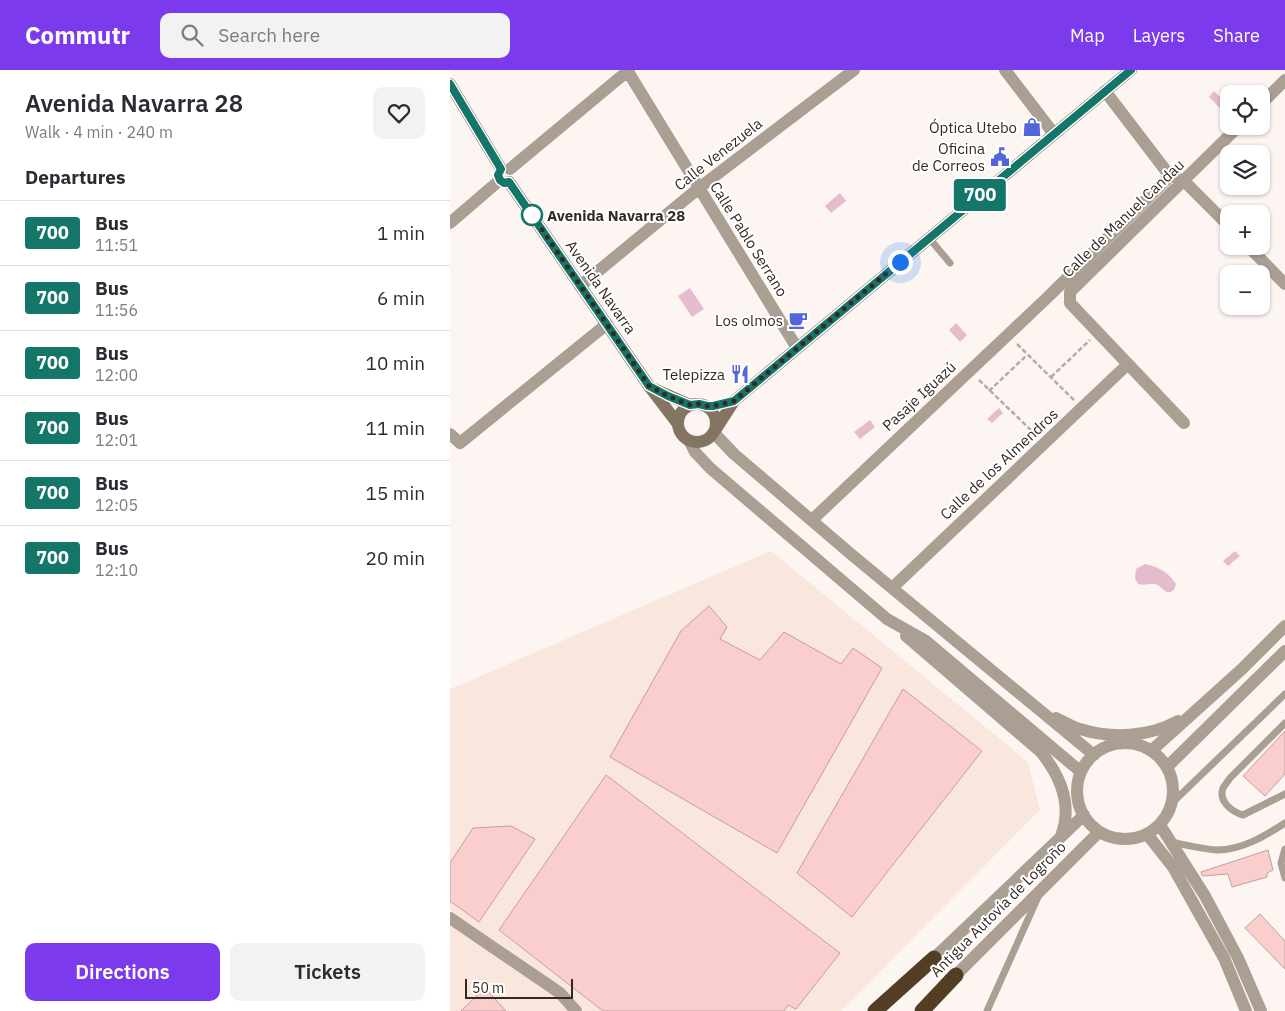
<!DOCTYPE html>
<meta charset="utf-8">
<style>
:root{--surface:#fff;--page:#f2f2f3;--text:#2b2b33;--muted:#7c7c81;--line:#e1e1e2;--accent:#7c3aed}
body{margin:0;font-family:"IBM Plex Sans",sans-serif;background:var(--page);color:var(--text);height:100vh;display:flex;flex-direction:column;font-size:19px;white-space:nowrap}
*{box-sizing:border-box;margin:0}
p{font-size:16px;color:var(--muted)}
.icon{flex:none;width:28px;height:28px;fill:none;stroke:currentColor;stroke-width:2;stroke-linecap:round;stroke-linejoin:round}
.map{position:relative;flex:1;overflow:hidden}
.sheet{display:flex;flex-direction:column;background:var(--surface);width:450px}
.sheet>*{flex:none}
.badge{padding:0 10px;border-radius:4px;font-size:18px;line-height:32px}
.fabs{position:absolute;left:770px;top:15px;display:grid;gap:10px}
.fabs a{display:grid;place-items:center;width:50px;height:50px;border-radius:10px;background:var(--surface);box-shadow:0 1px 4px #0004;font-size:25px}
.scale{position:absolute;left:15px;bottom:12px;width:108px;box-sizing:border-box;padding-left:5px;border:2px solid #362822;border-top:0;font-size:14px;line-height:18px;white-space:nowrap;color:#362822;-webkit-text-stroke:4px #fff;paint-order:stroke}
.you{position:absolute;width:25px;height:25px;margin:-12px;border:4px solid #fff;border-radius:50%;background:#1a73e8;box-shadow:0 0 0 8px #1a73e833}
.map>.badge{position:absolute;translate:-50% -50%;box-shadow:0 0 0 2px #fff}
h2{padding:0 25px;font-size:19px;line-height:45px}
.round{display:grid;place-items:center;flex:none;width:52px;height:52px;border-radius:10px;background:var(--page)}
.head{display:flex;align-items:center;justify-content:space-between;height:85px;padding:0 25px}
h1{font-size:24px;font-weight:600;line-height:38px}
.primary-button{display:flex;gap:10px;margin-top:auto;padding:10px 25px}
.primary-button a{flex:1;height:58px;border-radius:10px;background:var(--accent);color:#fff;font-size:20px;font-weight:600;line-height:58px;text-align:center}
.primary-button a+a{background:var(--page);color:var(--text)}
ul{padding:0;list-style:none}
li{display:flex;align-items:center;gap:15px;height:65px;padding:0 25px;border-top:1px solid var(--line)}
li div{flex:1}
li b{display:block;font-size:19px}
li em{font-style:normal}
li .badge{min-width:55px;font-weight:700;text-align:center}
header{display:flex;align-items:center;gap:30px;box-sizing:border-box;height:70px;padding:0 25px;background:var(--accent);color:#fff}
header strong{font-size:24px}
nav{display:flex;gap:28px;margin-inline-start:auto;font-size:18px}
.search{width:350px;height:45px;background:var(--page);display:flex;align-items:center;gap:12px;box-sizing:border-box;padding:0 18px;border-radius:10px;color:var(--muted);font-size:19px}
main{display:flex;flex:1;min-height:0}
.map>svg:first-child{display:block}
</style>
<header>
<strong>Commutr</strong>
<div class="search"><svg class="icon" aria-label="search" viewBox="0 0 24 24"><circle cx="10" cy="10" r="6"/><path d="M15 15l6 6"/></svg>Search here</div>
<nav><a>Map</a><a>Layers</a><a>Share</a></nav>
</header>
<main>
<section class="sheet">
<div class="head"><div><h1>Avenida Navarra 28</h1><p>Walk · 4 min · 240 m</p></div><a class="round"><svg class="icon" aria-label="heart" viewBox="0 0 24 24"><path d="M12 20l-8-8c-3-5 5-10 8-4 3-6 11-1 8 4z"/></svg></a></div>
<h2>Departures</h2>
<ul>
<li><span class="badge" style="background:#147668;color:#fff">700</span><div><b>Bus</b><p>11:51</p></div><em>1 min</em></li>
<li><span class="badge" style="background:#147668;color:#fff">700</span><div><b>Bus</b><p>11:56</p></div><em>6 min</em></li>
<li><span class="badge" style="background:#147668;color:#fff">700</span><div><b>Bus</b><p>12:00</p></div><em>10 min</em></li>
<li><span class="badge" style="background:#147668;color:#fff">700</span><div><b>Bus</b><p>12:01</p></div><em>11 min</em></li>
<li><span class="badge" style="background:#147668;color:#fff">700</span><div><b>Bus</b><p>12:05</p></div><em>15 min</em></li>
<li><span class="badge" style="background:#147668;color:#fff">700</span><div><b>Bus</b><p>12:10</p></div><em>20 min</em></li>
</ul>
<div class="primary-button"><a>Directions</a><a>Tickets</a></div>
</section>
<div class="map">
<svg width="835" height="941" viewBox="0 0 835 941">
<rect width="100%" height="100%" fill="#fdf5f2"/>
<path fill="#f9e7de" d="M321,481L578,692L590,740L391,941H0V619Z"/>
<path fill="#e4bccc" d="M764,21L779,36L773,41L759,27Z
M390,123L396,131L381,143L375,136Z
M240,218L254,239L242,247L228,226Z
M506,253L517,265L510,272L499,260Z
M549,338L553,343L542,353L537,349Z
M420,350L425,357L410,369L404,362Z
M785,481L790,486L778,496L773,491Z
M695,494C709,497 718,502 726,514L724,520C713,527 714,515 704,514C698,513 696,516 688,514L685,508L686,499Z"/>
<path fill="#f9cecd" stroke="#c69d9d" d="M259,536L277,557L270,569L310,590L334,562L391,594L403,578L432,598L327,783L160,687L231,561Z
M453,619L532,681L402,847L347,803Z
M835,661V704L815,726L793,706Z
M156,705L390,883L346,939L338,935L334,941H153L49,860Z
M61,756L85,769L29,852L0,831V793L23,758Z
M818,780L823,800L817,803V807L782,817L778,804L752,806L751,802Z
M810,844L835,871V899L795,858Z
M35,918L56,941H11Z"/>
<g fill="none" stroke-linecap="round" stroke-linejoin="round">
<path stroke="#b5aba7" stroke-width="2.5" stroke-dasharray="5 2.5" stroke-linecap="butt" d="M567,274L624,330
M601,307L640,270
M529,310L586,365
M539,321L577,285"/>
<path stroke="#aa9f92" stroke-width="7" d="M479,168L500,193
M835,653L780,708C778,711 775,715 773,718C768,731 782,742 793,745L835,724
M721,734L835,624
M721,772C736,775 752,779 767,780C792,780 815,766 835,753
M835,779L831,793L835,808
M537,941L588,827"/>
<path stroke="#aa9f92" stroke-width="12" d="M177,0L347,278
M555,0L604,64
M655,21L720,106L734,111L779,156
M811,34L835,10
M60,99L179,0
M0,153L50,110
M798,176L835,214
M130,216L249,118L404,0
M734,353L620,233V222L789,56
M264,363L284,384L402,485L644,685
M0,364L10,373L157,254
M240,372L245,382L260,398L437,549L476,571L631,702
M362,450L600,225L720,106
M442,518L678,294
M456,566L591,682C611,707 623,735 611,766
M606,648C614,652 622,657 630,659C662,669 699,667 728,651
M627 721a48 48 0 1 1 96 0a48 48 0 1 1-96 0Z
M701,681L792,599L835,556
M717,697L835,581
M710,755L755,826L788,888L811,941
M697,764L723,797L774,888L796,941
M0,848L110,923L126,941
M484,888L634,745
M506,905L649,762"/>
<path stroke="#847562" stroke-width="12" d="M0,14L51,99
M59,112L199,316L228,354
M204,319L240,335
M228 353a19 19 0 1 1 38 0a19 19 0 1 1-38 0Z
M266,359L284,331L681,0"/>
<path stroke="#523e23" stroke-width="15" d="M425,941L484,888
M472,941L506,905"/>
</g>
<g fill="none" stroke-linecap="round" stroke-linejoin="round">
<g stroke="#fff" stroke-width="11">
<path id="line" d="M0,14L51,99L48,105L50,110L54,113L59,112L199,316L218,326L240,335L249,334L257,336H263L284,331L681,0"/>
</g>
<use href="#line" stroke="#147668" stroke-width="8"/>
<path stroke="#362822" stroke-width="5" stroke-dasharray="0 9" d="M82,145L199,316L218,326L240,335L249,334L257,336H263L284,331L450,192"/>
</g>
<defs>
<g id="shop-bare" transform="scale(1.5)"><path d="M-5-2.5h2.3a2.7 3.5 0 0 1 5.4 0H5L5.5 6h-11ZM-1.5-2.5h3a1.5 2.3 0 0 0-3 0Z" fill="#5365db" stroke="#fff" stroke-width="2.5" paint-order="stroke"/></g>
<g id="civic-bare" transform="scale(1.5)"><path d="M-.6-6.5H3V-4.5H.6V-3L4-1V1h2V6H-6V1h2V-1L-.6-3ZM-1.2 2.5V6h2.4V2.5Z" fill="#5365db" stroke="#fff" stroke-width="2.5" paint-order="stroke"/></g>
<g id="cafe-bare" transform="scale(1.5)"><path d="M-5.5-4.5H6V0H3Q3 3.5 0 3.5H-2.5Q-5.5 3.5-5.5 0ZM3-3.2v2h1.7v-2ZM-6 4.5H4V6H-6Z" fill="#5365db" stroke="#fff" stroke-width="2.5" paint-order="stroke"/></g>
<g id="restaurant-bare" transform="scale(1.5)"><path d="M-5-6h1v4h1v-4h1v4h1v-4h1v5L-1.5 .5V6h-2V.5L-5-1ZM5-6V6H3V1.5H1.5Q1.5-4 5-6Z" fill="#5365db" stroke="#fff" stroke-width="2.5" paint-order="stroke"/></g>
</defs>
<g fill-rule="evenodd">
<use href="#shop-bare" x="582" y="57"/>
<use href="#civic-bare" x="550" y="87"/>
<use href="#cafe-bare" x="348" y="250"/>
<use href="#restaurant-bare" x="290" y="304"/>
</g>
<circle fill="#fff" stroke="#147668" stroke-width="2.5" cx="82" cy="145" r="10"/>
<g text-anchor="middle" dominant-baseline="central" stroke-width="4" stroke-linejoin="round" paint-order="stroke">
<g font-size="15" fill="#362822" stroke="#fff" text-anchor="end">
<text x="567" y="57">Óptica Utebo</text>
<text x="535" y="78">Oficina<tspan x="535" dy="17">de Correos</tspan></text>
<text x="333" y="250">Los olmos</text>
<text x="275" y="304">Telepizza</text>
</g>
<g font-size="15" fill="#362822" stroke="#fff">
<text transform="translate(268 84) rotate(-38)">Calle Venezuela</text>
<text transform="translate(673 148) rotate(-44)">Calle de Manuel Candau</text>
<text transform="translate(299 169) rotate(58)">Calle Pablo Serrano</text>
<text transform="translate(151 217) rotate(55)">Avenida Navarra</text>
<text transform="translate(469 326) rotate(-43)">Pasaje Iguazú</text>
<text transform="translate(549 394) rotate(-43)">Calle de los Almendros</text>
<text transform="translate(548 839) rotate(-45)">Antigua Autovía de Logroño</text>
</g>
<g font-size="15" font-weight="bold" fill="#362822" stroke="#fff" text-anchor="start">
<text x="97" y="145">Avenida Navarra 28</text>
</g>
</g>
</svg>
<div class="fabs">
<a><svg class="icon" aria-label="locate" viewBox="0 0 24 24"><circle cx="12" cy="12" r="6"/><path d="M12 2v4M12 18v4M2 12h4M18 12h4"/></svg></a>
<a><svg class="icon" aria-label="layers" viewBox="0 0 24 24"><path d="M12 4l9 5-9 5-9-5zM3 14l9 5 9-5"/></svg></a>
<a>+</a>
<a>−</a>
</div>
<div class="scale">50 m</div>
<div class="you" style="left:450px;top:192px"></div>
<b class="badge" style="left:530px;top:125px;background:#147668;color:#fff">700</b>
</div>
</main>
